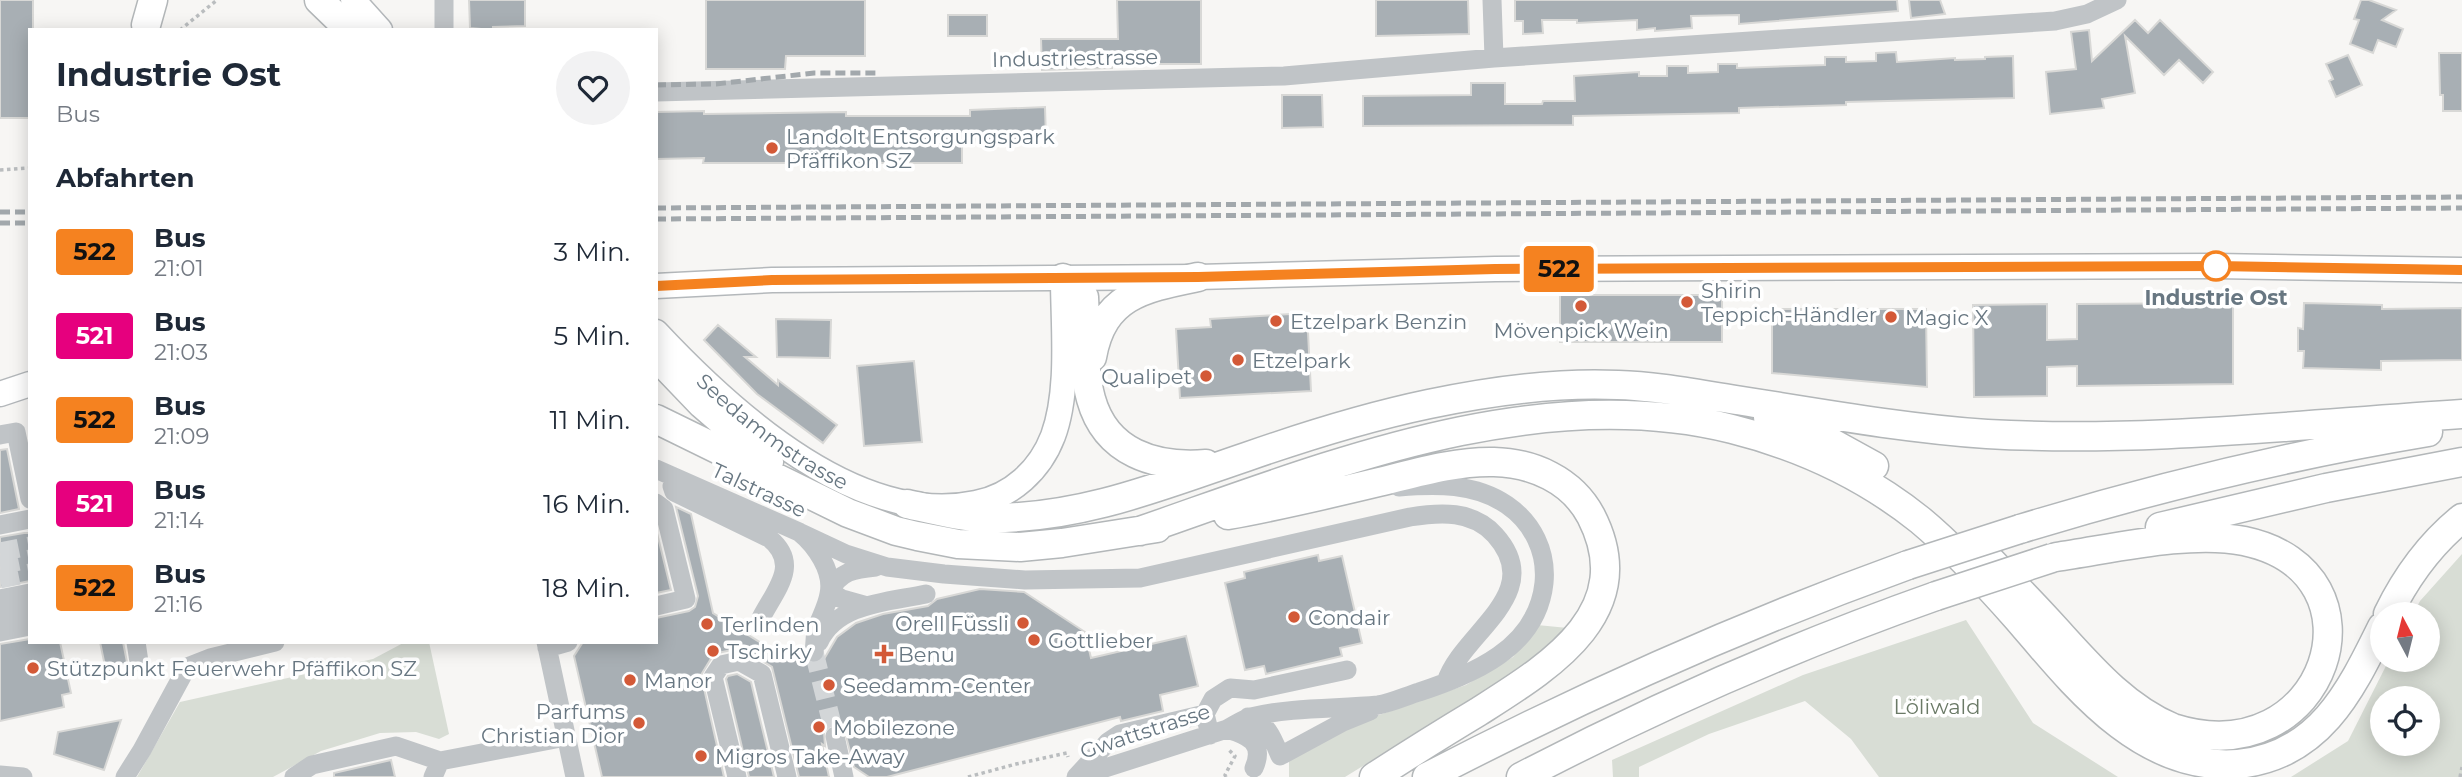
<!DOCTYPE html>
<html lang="de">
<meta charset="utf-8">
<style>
:root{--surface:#fff;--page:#f2f2f3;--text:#1f2937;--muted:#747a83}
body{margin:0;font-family:Montserrat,sans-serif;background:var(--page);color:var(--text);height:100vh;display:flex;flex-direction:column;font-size:26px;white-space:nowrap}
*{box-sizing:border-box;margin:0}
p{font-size:23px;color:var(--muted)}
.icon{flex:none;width:38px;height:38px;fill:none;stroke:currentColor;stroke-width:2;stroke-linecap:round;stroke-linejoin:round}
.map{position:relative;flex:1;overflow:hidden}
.drawer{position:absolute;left:28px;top:28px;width:630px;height:616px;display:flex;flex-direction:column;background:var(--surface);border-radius:0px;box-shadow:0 4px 18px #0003}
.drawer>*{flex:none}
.badge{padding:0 14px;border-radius:5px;font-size:24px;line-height:46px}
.needle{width:46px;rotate:353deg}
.buttons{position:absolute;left:2370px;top:602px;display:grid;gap:14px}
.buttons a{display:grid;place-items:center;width:70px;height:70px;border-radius:50%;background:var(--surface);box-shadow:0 4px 18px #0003;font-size:35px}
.map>.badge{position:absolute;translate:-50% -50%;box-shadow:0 0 0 4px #fff}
h2{padding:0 28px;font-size:26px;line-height:63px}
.round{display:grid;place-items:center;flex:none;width:74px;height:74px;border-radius:37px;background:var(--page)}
.headline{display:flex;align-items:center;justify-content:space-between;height:119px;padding:0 28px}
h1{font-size:33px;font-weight:700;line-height:52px}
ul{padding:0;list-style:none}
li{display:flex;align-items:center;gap:21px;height:84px;padding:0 28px}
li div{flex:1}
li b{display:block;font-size:26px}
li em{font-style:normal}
li .badge{min-width:77px;font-weight:700;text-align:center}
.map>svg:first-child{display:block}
</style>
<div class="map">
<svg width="2462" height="777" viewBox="0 0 2462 777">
<rect width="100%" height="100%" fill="#f7f6f4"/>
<path fill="#d8ddd5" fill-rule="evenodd" d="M2462,554V777H2291L2348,741L2389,660H2427V614H2413L2420,601ZM2427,698V744H2382V698Z
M1966,620L2033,723L2118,777H1879L1851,739L1805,701L1709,734L1639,767V777H1613L1612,760L1803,675Z
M1537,625L1568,628L1530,663L1345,777H1289V758L1330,735L1379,715L1466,685L1513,657Z
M405,642H429L449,734L439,739L416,732L380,733L321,751L273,777H137L180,702L373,659Z"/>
<path fill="#a8afb4" stroke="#d8d8d6" stroke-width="2" d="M0,0H33V30H30V118H0Z
M469,0H525V26L493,27V30L470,28Z
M706,0H865V56H786L785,69H706Z
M1117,0H1201V64H1112V68L1042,70L1041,39H1118Z
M1376,0H1468L1469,34L1376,36Z
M1515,0H1897L1898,11L1739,24V15L1691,16L1692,28L1655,31V28L1637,30V20L1577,23V20H1542L1543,33L1523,34V21H1515Z
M1909,0H1940L1945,14L1911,18Z
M2361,0H2369L2396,10L2382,20L2403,29L2396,47L2378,40L2373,53L2350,44L2359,20L2354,19Z
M948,15H987V36H948Z
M2135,20L2148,33L2160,20L2213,72L2203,83L2179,60L2164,75L2125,36L2135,93L2102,99L2104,108L2050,114L2046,72L2076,69L2071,32L2089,30L2092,61Z
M1896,52L1897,62L1955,58V60L1985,59V57L2013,56L2014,98L1846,102V105L1739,108V113L1573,116V125L1363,126V96L1471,95V83H1505V104H1542L1543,101H1575L1574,76L1639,72V76H1667V66H1688V73L1718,72V64H1737V68L1825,65V57H1846V62L1876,61V53Z
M2439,53H2462V111H2443V95H2440Z
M2348,55L2362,85L2336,97L2329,81L2333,79L2326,64Z
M1282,95H1322L1323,127L1282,128Z
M1045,107L1046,139L962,143V163H703L704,158L656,159V112L704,111V114L846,112V116H970V110Z
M1560,295H1722V342H1560Z
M2233,303V384L2077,386V366L2047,367V396L1974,397L1973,305L2047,304V340L2077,339V304Z
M2304,303L2382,305V309L2462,308V360L2381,361V370L2303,368L2304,351H2298V328L2303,329Z
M1772,309H1926L1927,387L1772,373Z
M1307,313L1311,391L1180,398L1176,329L1211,327L1210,319Z
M776,319L831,320L830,358L777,357Z
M718,325L756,357H745L778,385V380L837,425L823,443L757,394L704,340Z
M914,361L922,442L864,446L857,366Z
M7,449L19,509L0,513V450Z
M676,507L691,514L713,613L787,659L802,655L807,662L818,663L824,659L837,637L856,623L883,614L928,606L937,599L980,589L1024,592L1085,632L1091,658L1186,636L1198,686L1160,695L1163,711L1121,721L1120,717L887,777H869L854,767L844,728L838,724H832L824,732L825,746L822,744L829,777H799L772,667L745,650L736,649L718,653L712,657L701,675L724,777H602L574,656L583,642H656V618L689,611L695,607L698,596Z
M656,529L671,590L656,593Z
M24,533H30V581L0,587V537Z
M1318,555L1319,561L1342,556L1362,643L1340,648L1342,656L1266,674L1264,666L1245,670L1225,583L1245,578L1244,572Z
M30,639V642H60L71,693L62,695L64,707L0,721V644Z
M100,642H123L128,667L106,671Z
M737,674L751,682L774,777H749L726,679L728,676Z
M121,720L104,770L54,754L58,732Z
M391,760L395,777H334V773Z"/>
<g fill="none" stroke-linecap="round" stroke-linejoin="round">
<path stroke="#d3d6d8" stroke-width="19" stroke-dasharray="19 10" stroke-linecap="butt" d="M0,552L30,546
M0,565L30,559
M0,579L30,573
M814,652L835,736"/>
<g stroke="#b4b8bb" stroke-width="27">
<g id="major">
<path d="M353,0L380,30"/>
<path d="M656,286L772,280L1198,277L1495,269L2216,266L2462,270"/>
<path id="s1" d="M656,332C731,412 858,528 976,503C1012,496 1040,470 1053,436C1070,390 1063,326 1063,278"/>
<path d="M0,394L30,384"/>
</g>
</g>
<g stroke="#b3b7b9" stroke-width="31">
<path id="highway" d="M319,0L350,30
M146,25L153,0
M1063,278L1077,285L1084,297C1086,331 1082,367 1091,399C1106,453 1155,468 1206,464
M656,356L702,404L769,462
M1092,357C1103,295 1144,288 1198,277
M1768,417L1834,444L1874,466
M656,419L848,513L896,531L917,536L958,544L1020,547L1062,543L1157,528
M907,504C935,510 964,518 993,518C1083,518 1163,485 1246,457C1306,436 1367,417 1429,404C1491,391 1554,382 1618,385C1657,386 1697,394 1736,400C1819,413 1902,428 1987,434C2145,443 2304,424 2462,414
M1228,515C1279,506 1329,494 1379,482C1416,473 1455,461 1494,462C1533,463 1572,480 1591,516C1641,613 1547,668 1478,712C1443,733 1408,755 1374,777
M2160,527L2326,488L2462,462
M2020,529C2154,488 2290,455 2428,432
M1140,531C1325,467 1535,380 1732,429C1800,446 1865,476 1920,520C1955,549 1987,584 2017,618C2073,683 2140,772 2238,764C2319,756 2350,692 2382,627
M1987,557C2008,579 2029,600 2049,622C2085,661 2122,707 2173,728C2327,777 2393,572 2244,541C2189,530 2112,549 2056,557
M2388,614C2406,577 2430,544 2462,518
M1427,777C1583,696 1742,625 1908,565
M1521,777C1655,707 1794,646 1936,596"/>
</g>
<path stroke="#babdbf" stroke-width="3.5" stroke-dasharray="3.5 3.5" stroke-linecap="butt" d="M180,30L217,0
M0,170L30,168
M968,777L1016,764L1067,753L1068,757
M1226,777L1225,775L1235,756L1229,750
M2460,777L2462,767"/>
<path stroke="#c0c4c7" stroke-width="19" d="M444,0V30
M1492,0L1494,58
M656,92L1284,76L1494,58L2055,21L2087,14L2117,0
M0,435L16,432L30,499
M656,469L799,532C815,545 834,571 829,594C827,607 820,618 816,630C815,637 815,645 814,652
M674,477L672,486L674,492L769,538C801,564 776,589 761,618
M656,503L664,509L686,599L656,606
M0,525L30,519
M799,532L846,554L887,567L944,574L1025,580L1140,578L1410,517C1440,512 1473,510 1495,535C1548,594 1462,632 1446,682
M0,599L30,593
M867,606L842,599L830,592C839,571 855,569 876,567
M0,614L30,608
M0,632L30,626
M136,642L139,662
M546,642L575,777
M819,642C837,603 889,602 926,594
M547,648L568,642
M1248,717C1267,722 1273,739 1280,756L1343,722L1370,711
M1227,729C1248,735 1265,743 1254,768
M1210,735L1205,714L1213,699L1230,688L1254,690L1347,670
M835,736L844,777
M0,775L23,777
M125,777L142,750L187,667L210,658L275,642
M294,777L312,765L396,746L440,761
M433,777L440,761L566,737
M737,777L713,677L721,665L739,661L762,674L787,777
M1076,777L1108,742L1120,734L1205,714
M1077,777L1227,729C1235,725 1243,719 1251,717C1292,707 1336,709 1378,705C1391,703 1406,696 1419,692C1472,674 1537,649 1544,583C1547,552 1533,523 1507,505C1475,483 1436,484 1399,487"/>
<use href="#major" stroke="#fff" stroke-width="24"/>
<use href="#highway" stroke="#fff" stroke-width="28"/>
<path stroke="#a2a8ac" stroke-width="5" stroke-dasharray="10 5" stroke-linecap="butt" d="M656,85L716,84L814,73H876
M656,208L2462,197
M0,212H30
M656,219L2462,208
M0,223H30"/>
<g stroke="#b3b7b9" stroke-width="31" stroke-linecap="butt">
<path id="highway-bridge" d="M1908,565L2020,529
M1936,596L2052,558"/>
</g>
<use href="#highway-bridge" stroke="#fff" stroke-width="28"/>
</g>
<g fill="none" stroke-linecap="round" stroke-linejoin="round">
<g stroke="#fff" stroke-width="16">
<path id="line" d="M656,286L772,280L1198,277L1495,269L2216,266L2462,270"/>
</g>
<use href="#line" stroke="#f58220" stroke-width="10"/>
</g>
<g fill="#d35937" stroke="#fff" stroke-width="2.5">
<circle cx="772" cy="148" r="7"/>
<circle cx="1687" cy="302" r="7"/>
<circle cx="1581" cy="306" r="7"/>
<circle cx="1891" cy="317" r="7"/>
<circle cx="1276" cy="321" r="7"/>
<circle cx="1238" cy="360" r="7"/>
<circle cx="1206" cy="376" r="7"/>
<circle cx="1294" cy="617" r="7"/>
<circle cx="1023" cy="623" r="7"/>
<circle cx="707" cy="624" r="7"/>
<circle cx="1034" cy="640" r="7"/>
<circle cx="713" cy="651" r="7"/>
<path d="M880.5 643.5h7v7h7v7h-7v7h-7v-7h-7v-7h7z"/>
<circle cx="33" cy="668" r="7"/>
<circle cx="630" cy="680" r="7"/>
<circle cx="829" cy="685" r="7"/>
<circle cx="639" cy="723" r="7"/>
<circle cx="819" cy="727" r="7"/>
<circle cx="701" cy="756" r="7"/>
</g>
<circle fill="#fff" stroke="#f58220" stroke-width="3.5" cx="2216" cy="266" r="14"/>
<g text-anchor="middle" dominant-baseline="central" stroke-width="7" stroke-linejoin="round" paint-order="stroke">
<g font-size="21" fill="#687782" stroke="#fff">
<text transform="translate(1075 58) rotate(-1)">Industriestrasse</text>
<text stroke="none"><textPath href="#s1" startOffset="154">Seedammstrasse</textPath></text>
<text transform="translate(759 490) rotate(25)">Talstrasse</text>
<text transform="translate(1145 731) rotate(-18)">Gwattstrasse</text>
</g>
<g font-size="21" fill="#687782" stroke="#fff" text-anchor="start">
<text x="786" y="136">Landolt Entsorgungspark<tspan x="786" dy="24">Pfäffikon SZ</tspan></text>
<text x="1701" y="290">Shirin<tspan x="1701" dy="24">Teppich-Händler</tspan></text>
<text x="1905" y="317">Magic X</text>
<text x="1290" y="321">Etzelpark Benzin</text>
<text x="1581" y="330" text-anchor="middle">Mövenpick Wein</text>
<text x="1252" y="360">Etzelpark</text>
<text x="1192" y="376" text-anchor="end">Qualipet</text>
<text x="1308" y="617">Condair</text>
<text x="1009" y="623" text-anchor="end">Orell Füssli</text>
<text x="721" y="624">Terlinden</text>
<text x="1048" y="640">Gottlieber</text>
<text x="727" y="651">Tschirky</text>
<text x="898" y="654">Benu</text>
<text x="47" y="668">Stützpunkt Feuerwehr Pfäffikon SZ</text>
<text x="644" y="680">Manor</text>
<text x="843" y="685">Seedamm-Center</text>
<text x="625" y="711" text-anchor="end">Parfums<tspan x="625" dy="24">Christian Dior</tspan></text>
<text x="833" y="727">Mobilezone</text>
<text x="715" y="756">Migros Take-Away</text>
</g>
<g font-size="21" font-weight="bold" fill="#687782" stroke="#fff">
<text x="2216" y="297">Industrie Ost</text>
</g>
<g font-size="21" fill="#6b7a67" stroke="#fff">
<text x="1937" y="706">Löliwald</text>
</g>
</g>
</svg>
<div class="buttons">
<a><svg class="needle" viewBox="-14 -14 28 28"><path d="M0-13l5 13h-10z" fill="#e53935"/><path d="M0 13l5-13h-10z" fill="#747a83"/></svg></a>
<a><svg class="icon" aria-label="locate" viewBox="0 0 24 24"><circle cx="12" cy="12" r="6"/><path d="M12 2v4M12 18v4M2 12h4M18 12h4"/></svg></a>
</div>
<b class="badge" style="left:1559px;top:269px;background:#f58220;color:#111">522</b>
<section class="drawer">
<div class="headline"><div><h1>Industrie Ost</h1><p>Bus</p></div><a class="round"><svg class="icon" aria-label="heart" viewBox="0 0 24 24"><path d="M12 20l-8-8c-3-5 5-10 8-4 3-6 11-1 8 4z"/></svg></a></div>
<h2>Abfahrten</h2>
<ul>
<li><span class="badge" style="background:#f58220;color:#111">522</span><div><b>Bus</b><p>21:01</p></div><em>3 Min.</em></li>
<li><span class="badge" style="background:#e6007e;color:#fff">521</span><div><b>Bus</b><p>21:03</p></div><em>5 Min.</em></li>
<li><span class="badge" style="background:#f58220;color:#111">522</span><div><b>Bus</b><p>21:09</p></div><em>11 Min.</em></li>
<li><span class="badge" style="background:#e6007e;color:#fff">521</span><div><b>Bus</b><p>21:14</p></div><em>16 Min.</em></li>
<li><span class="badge" style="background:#f58220;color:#111">522</span><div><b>Bus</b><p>21:16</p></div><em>18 Min.</em></li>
</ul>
</section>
</div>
